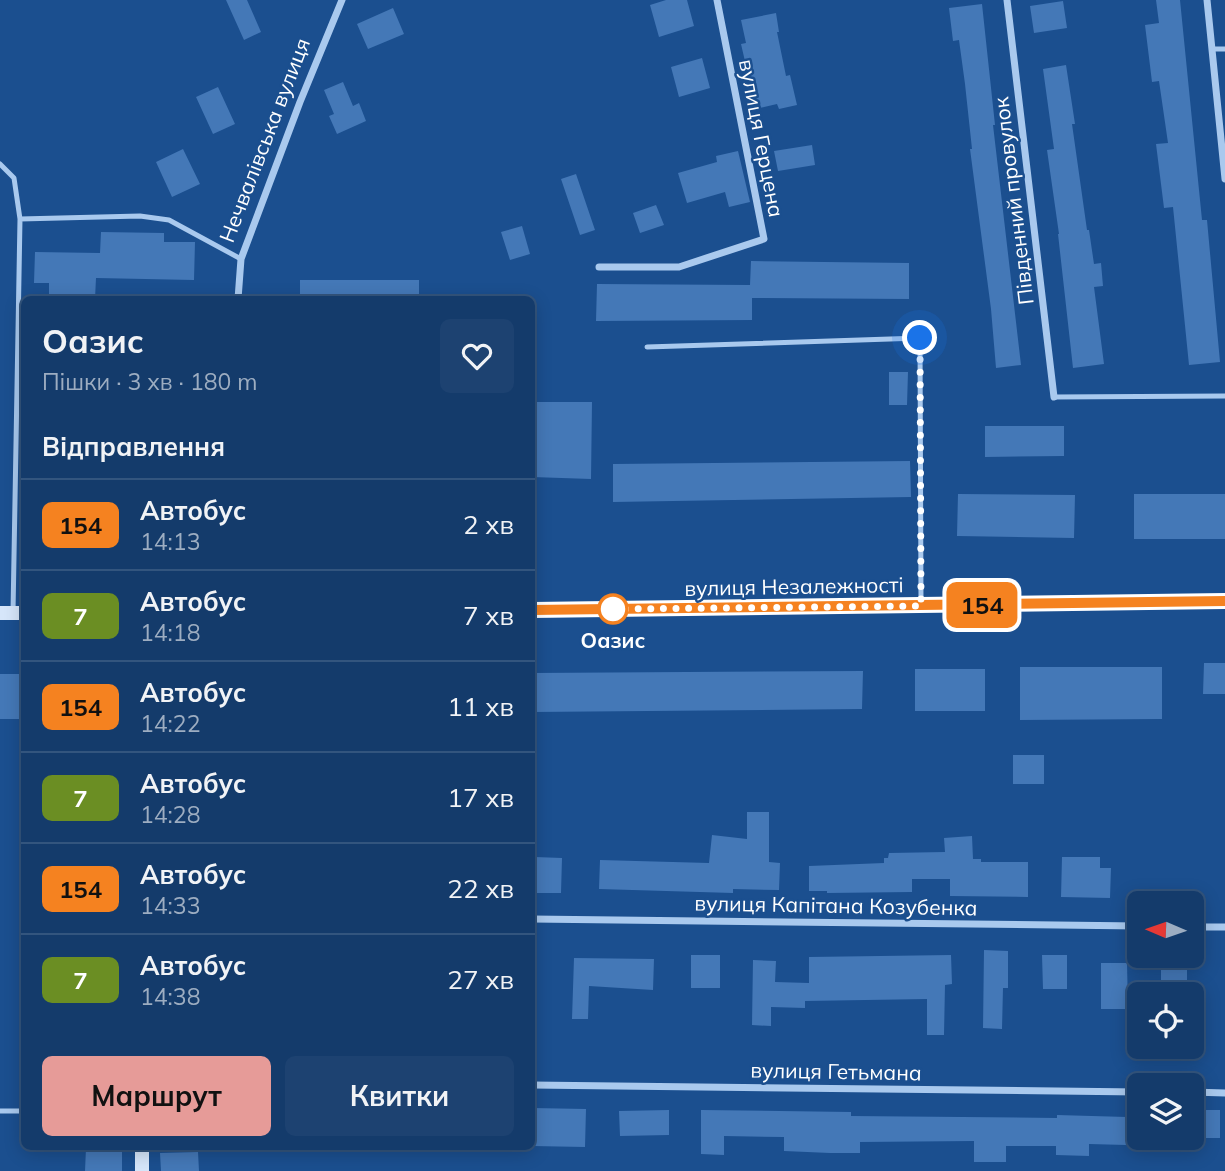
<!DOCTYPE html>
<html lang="uk">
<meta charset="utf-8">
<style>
:root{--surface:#143b6b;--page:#1d4271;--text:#f1f3f6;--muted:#9dadc1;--line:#33557e;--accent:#e69b98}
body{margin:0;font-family:Mulish,sans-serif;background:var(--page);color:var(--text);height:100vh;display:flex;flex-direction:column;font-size:26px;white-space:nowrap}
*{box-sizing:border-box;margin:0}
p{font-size:23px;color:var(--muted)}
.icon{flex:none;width:38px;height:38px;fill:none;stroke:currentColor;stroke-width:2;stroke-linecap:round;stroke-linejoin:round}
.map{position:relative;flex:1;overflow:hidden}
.drawer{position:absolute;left:21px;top:296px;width:514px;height:854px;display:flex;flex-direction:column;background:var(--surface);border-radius:10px;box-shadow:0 4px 18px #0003,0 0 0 2px var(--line)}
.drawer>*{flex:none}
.badge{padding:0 14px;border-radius:10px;font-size:24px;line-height:46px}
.needle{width:46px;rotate:272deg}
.fabs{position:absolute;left:1127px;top:891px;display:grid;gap:14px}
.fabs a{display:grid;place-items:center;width:77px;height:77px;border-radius:10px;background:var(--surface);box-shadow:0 4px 18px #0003,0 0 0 2px var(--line);font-size:35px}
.you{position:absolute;width:35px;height:35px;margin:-18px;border:5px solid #fff;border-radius:50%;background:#1a73e8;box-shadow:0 0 0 10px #1a73e833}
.map>.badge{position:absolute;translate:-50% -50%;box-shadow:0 0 0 4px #fff}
h2{padding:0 21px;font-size:26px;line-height:63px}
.round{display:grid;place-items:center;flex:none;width:74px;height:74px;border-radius:10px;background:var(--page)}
.headline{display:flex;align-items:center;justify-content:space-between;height:119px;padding:0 21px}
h1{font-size:33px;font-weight:700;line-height:52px}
.cta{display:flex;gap:14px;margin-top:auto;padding:14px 21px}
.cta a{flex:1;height:80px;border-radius:10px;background:var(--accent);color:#111;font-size:28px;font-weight:700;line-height:80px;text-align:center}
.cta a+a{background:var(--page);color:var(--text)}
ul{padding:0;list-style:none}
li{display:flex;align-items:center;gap:21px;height:91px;padding:0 21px;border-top:2px solid var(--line)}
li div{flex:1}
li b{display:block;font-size:26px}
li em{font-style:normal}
li .badge{min-width:77px;font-weight:700;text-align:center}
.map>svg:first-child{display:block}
</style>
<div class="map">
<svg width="1225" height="1171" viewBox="0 0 1225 1171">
<rect width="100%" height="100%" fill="#1b4f8f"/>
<path fill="#4478b7" d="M226,0H247L261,32L244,40Z
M666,0H687L694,26L659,37L650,5Z
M1156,0H1180L1202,220H1207L1220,362L1189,365L1173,207L1164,208L1156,144L1168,143L1159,81L1152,82L1145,25L1159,23Z
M1063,1L1067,28L1034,33L1030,6Z
M982,4L995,125H993L1021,365L996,368L991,309L970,149H972L965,84L959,40L953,41L949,8Z
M393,8L404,34L368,49L357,24Z
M776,13L779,32H777L786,76L790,75L797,105L779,109L777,104L756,109L741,44L746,43L741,20Z
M702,58L710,88L679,97L671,67Z
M1066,65L1075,124H1072L1087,230H1089L1094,264L1101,263L1103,286L1094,287L1104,364L1073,368L1058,234H1059L1047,150L1054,149L1043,69Z
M343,82L353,106L359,103L366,121L337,134L329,116L334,114L324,90Z
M218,87L235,124L213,134L196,97Z
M812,145L815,165L778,171L774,151Z
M183,149L200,184L172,197L156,162Z
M738,151L750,202L729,207L725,192L687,203L678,173L717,162L716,156Z
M576,174L595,230L580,235L561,179Z
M656,205L664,225L640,233L633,213Z
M522,226L530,254L510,260L501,232Z
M101,232L164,233V242H195L194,280L96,278L95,299H49V283H34L35,252L100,253Z
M751,261L909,263V299L752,298V320L596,321L597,284L750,285Z
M300,280H419V299H300Z
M889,372H908L907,405H889Z
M532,402H592L591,479L532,477Z
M985,426H1064V456L985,457Z
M910,461L911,497L613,502V464Z
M958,494L1075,495L1074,538L957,536Z
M1134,494H1225V539H1134Z
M1204,663H1225V694H1203Z
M1020,667H1162V719L1020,720Z
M915,669H985V711H915Z
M863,671L862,709L532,712V673Z
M0,674H24V719H0Z
M1013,755H1044V784H1013Z
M747,812H769V862L780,863L779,890L733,889V893L599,889L600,860L709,863L712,835L747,839Z
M972,836L973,859H981V862H1028V897L950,896V879H912V892L827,893V891H809V866L884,863V858H888L889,853L945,852L944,838Z
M535,857L562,858L561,893H535Z
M1062,857H1100V868H1111L1110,898L1061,897Z
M984,950L1008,951V988H1003L1002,1029L983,1028Z
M691,955H720V988H691Z
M951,955L952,984L945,985L944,1035H927V999L805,1001V1008L771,1007V1026L752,1025L753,960L776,961L775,982L809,983V957Z
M1042,955H1067V989H1043Z
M574,958L654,959L653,990L589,986L588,1019H572Z
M1101,963H1127L1128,1009H1101Z
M1161,963H1187V994H1161Z
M532,1108L586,1109L585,1147L532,1146Z
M669,1110V1135L620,1136L619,1111Z
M701,1110L851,1112V1116L1057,1118V1115L1127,1117L1126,1145L1089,1144V1156L1056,1155V1146H1006V1162H974V1141L860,1142V1153H830L784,1151V1137L724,1136V1155L701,1154Z
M1192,1110H1220V1138H1192Z
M86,1148L122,1149V1171H85Z
M198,1152L199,1171H161L160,1153Z"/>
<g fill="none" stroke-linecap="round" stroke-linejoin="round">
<path stroke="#a9c9ee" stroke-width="5" d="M1212,49H1225
M0,164L14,178L20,219L13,613
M20,219L140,216L169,220L241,259
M647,347L920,338L921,602
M1054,397L1225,396
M0,1111H24"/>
<path stroke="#a9c9ee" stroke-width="7" d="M1007,0L1054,397
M1207,0L1225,179
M599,267H679L764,239L717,0
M238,299L241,259L300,102L342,0
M532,919L1139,926
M1192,927H1225
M532,1085L1139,1092
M1192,1092L1225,1093"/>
<path stroke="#d6e6fa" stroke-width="14" d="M532,610L1225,601
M0,613H24
M142,1146V1171"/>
</g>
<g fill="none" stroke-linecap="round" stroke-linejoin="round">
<g stroke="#fff" stroke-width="16">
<path id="line" d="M532,610L1225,601"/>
</g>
<use href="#line" stroke="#f58220" stroke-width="10"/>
<path stroke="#fff" stroke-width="7" stroke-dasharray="0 12.6" d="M613,609L921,606L920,338"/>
</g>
<circle fill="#fff" stroke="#f58220" stroke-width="3.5" cx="613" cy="609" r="14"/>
<g text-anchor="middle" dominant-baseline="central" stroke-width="5" stroke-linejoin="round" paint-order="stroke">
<g font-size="21" fill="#fff" stroke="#1b4f8f">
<text transform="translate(762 138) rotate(79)">вулиця Герцена</text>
<text transform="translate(264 140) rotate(-69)">Нечвалівська вулиця</text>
<text transform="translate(1013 201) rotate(-97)">Південний провулок</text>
<text transform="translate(794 586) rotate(-1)">вулиця Незалежності</text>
<text transform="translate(836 905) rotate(1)">вулиця Капітана Козубенка</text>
<text transform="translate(836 1071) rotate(1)">вулиця Гетьмана</text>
</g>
<g font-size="21" font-weight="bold" fill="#fff" stroke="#1b4f8f">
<text x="613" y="640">Оазис</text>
</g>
</g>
</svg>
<div class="fabs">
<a><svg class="needle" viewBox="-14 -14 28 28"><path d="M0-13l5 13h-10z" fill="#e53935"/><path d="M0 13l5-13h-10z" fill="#9dadc1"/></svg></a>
<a><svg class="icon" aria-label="locate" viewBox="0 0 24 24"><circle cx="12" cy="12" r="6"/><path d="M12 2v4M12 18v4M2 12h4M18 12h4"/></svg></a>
<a><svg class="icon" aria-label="layers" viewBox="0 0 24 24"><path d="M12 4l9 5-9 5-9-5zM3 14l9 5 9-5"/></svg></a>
</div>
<div class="you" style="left:920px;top:338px"></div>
<b class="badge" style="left:982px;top:605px;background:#f58220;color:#111">154</b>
<section class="drawer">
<div class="headline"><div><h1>Оазис</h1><p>Пішки · 3 хв · 180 m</p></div><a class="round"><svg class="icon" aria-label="heart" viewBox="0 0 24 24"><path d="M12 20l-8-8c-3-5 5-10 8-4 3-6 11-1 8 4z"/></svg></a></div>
<h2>Відправлення</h2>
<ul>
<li><span class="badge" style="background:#f58220;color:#111">154</span><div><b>Автобус</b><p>14:13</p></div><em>2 хв</em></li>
<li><span class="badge" style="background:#6b8e23;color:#fff">7</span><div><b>Автобус</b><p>14:18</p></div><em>7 хв</em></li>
<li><span class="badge" style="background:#f58220;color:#111">154</span><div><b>Автобус</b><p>14:22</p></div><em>11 хв</em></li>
<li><span class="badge" style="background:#6b8e23;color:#fff">7</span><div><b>Автобус</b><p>14:28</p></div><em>17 хв</em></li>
<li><span class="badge" style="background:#f58220;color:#111">154</span><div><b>Автобус</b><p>14:33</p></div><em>22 хв</em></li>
<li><span class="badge" style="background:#6b8e23;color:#fff">7</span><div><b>Автобус</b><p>14:38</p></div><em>27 хв</em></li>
</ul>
<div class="cta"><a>Маршрут</a><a>Квитки</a></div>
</section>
</div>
